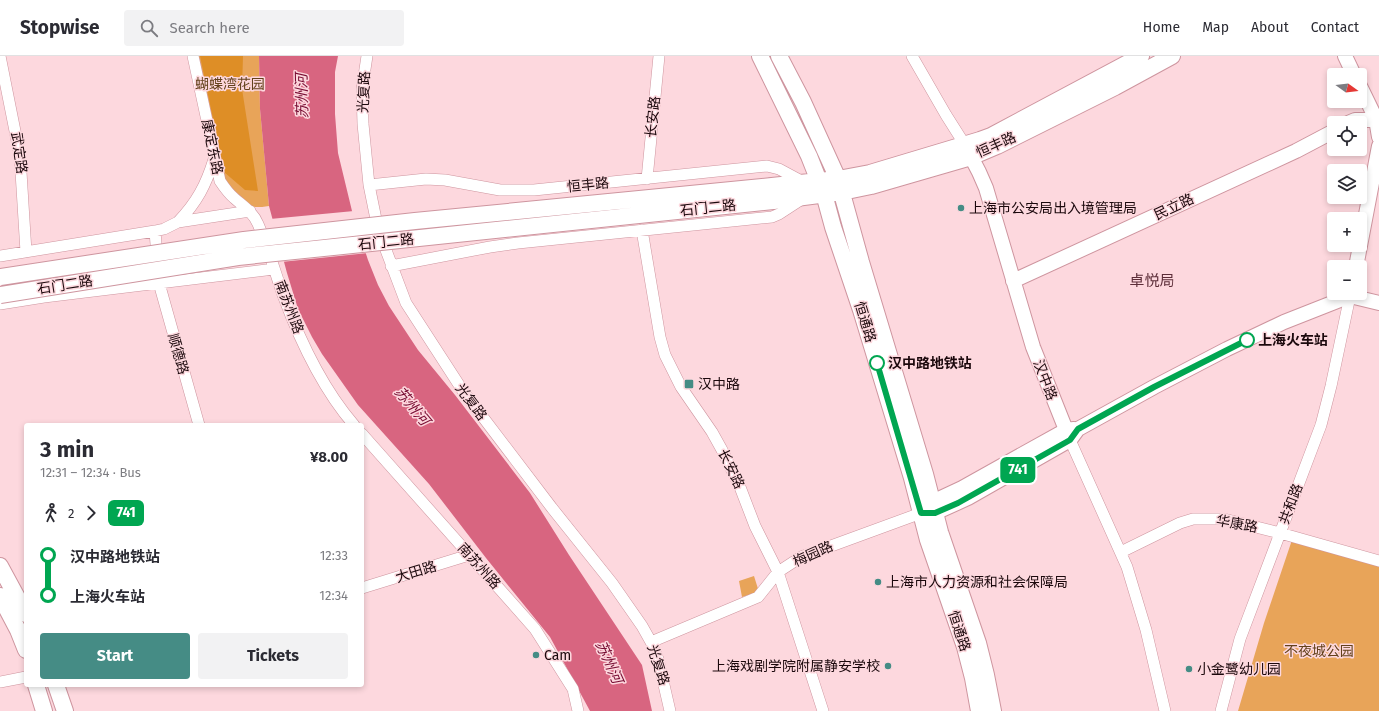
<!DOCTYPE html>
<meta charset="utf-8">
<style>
:root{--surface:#fff;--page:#f2f2f3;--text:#2b2b33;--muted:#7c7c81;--line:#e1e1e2;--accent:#458c85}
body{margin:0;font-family:"Fira Sans","Noto Sans SC",sans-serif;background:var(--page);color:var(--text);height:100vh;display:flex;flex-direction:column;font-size:15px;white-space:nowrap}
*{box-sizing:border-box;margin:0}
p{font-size:13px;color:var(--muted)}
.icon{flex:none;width:22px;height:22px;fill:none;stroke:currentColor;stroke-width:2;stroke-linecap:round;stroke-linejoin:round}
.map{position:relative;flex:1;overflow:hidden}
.details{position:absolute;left:24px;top:367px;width:340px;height:264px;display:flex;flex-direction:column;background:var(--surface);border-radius:4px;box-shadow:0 2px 6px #0003}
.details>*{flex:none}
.badge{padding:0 8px;border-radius:6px;font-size:14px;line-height:26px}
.needle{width:26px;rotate:105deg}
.tools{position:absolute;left:1327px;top:12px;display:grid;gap:8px}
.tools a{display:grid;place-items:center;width:40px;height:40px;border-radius:4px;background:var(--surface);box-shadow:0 2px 6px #0003;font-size:20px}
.map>.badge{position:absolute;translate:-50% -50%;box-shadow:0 0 0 2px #fff}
.legs{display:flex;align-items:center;gap:6px;height:44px;padding:0 16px;font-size:13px}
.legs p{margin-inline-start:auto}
.overview{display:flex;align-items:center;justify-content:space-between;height:68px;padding:0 16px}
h1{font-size:22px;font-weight:700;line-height:30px}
.cta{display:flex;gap:8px;margin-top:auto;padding:8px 16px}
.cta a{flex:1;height:46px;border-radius:4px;background:var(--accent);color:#fff;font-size:16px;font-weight:700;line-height:46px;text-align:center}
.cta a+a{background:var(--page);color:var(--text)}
ul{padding:0 16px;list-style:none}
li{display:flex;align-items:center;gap:14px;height:40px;font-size:15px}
li i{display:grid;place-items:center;width:6px;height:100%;margin:0 5px;background:currentColor}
li i::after{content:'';width:10px;height:10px;margin:-5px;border:3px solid;border-radius:50%;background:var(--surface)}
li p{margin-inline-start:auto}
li:first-child i{background:linear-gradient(#0000 50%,currentColor 0)}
li:last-child i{background:linear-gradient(currentColor 50%,#0000 0)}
header{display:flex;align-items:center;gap:24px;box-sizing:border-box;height:56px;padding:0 20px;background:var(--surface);border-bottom:1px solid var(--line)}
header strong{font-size:19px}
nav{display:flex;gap:22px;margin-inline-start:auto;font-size:14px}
.search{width:280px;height:36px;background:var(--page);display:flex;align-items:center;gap:10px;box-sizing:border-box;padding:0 14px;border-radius:4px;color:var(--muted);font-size:15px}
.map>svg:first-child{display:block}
</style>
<header>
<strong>Stopwise</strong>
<div class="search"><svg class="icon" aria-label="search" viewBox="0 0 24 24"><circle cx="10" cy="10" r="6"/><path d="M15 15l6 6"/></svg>Search here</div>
<nav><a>Home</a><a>Map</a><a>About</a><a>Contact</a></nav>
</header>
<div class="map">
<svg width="1379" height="655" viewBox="0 0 1379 655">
<rect width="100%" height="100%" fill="#fdd8de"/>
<path fill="#e8a459" d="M196,0H259L260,53L269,150C264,151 260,151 256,151C244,150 231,133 224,125Z
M1294,478L1379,504V655H1238L1264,567Z
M754,520L759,536L742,541L739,525Z"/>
<path fill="#de8e26" d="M200,0H243L242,33L258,135L245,134L224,116Z"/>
<path fill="#d86580" d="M259,0H338L335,16V58L338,97L352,155L368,204L378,229L389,250L418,294L455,339L530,437L569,499L642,609L652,655H590L550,581L486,502L429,428L358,349L322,298L312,281L298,253L287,217L269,150L260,53Z"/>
<path fill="#fdd8de" d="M354,155L368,197L281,206L270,163Z"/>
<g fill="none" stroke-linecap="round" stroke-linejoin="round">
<g stroke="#ce959f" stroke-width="12">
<path id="minor" d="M0,0L20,100L26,196
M193,0L220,125C224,131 228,137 234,142C243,150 253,156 258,168C268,191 275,216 283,239C300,285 322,332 354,369
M367,0L362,33L363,68L369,129L378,173L406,247L463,335L552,452L612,527L642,570L651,586L658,603L670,655
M912,0L946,59L965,89
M647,123L659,0
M369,129L426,123L445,124L500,134H534L767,110L779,113L805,127
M178,166C197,146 206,129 214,103
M642,174L660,281L665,299L681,331L712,376L722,394L740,431L755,470L778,516L823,655
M155,175L159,227L199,369
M0,200L155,175L164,173L178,166L250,155
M391,210L490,191L518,187L772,161L779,158L802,143
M0,248L44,241L274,213
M362,378L535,573L573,633L578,655
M1070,384L1127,511L1146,574L1165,655
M1121,496L1180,467L1193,463H1224L1280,477L1379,505
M362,532L469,499
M651,586L758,541L778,516L801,501L921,457
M0,626L26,621
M1221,655L1240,583L1321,369L1331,330L1350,240"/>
</g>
<g stroke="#ce959f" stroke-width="16">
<path id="tertiary" d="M1345,0L1354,19
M1360,30L1376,63L1379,81
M1348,67L1355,64H1379
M966,91L979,116L986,132L1033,291L1070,384
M1356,211L1379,90
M1013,225L1296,95L1334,75
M924,454L932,446L962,432L1066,374L1074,373
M925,457H935L968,442L1070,384L1078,373L1154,331L1227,293L1284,266L1350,240L1379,247"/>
</g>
<g stroke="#ce959f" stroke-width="18">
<path id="secondary" d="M760,0L809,100L824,138L833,171L861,254L912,422L928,484L965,591L973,622L979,655
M779,0L803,46L838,123L861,206L925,418L940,476L978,587L986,619L993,655
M772,130L838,123L870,117L980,84L991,80L1141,0
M773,145L842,136L871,130L971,101L997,90L1115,31L1172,0
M0,510L26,558
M0,540L18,574L26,594
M36,629L44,655
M56,629L65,655"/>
</g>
<use href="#minor" stroke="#fff" stroke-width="11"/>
<use href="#tertiary" stroke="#fff" stroke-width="14"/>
<use href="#secondary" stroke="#fff" stroke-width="16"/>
<g stroke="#ce959f" stroke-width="18" stroke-linecap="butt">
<path id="secondary-bridge" d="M0,221L244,184L415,165L772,130
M0,239L238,201L773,145"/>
</g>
<use href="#secondary-bridge" stroke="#fff" stroke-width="16"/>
</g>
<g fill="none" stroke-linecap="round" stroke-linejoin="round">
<g stroke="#fff" stroke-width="9">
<path id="line-1" d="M877,307L921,457H935L958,447L1070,384L1078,373L1154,331L1247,284"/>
</g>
<use href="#line-1" stroke="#00a651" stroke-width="6"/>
</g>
<g fill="#458c85" stroke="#fdd8de" stroke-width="1.5">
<circle cx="961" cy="152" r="4"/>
<rect x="684" y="323" width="10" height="10" rx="2"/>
<circle cx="878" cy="526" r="4"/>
<circle cx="536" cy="599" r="4"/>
<circle cx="888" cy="610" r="4"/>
<circle cx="1189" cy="613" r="4"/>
</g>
<g fill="#fff" stroke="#00a651" stroke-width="2">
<circle cx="1247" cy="284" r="7"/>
<circle cx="877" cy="307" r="7"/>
</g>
<g text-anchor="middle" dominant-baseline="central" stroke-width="3" stroke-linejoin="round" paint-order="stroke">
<g font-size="14" fill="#63411b" stroke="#fdd8de">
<text x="230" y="28">蝴蝶湾花园</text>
<text x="1319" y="595">不夜城公园</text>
</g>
<g font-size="14" fill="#1b080c" stroke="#fdd8de">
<text transform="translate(364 36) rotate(-87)">光复路</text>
<text transform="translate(653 61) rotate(-84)">长安路</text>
<text transform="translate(996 89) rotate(-24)">恒丰路</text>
<text transform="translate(212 91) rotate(78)">康定东路</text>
<text transform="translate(19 97) rotate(82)">武定路</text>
<text transform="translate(588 129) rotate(-6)">恒丰路</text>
<text transform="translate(1174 151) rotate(-25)">民立路</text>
<text transform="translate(708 152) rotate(-6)">石门二路</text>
<text transform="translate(386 186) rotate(-6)">石门二路</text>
<text transform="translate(65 229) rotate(-9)">石门二路</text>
<text transform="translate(289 251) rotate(69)">南苏州路</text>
<text transform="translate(865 266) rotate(73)">恒通路</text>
<text transform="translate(178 298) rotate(74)">顺德路</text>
<text transform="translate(1045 324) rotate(69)">汉中路</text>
<text transform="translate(471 346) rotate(53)">光复路</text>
<text transform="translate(731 413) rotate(64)">长安路</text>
<text transform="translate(1291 448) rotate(-69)">共和路</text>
<text transform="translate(1237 468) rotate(10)">华康路</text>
<text transform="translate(813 498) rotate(-24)">梅园路</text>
<text transform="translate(479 510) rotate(48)">南苏州路</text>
<text transform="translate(416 516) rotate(-17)">大田路</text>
<text transform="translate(959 575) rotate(72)">恒通路</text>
<text transform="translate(658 609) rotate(72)">光复路</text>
</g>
<g font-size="14" fill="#1b080c" stroke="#fdd8de" text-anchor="start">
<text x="969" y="152">上海市公安局出入境管理局</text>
<text x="698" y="328">汉中路</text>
<text x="886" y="526">上海市人力资源和社会保障局</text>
<text x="544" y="599">Cam</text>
<text x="880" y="610" text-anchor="end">上海戏剧学院附属静安学校</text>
<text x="1197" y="613">小金鹭幼儿园</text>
</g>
<g font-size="14" font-weight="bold" fill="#1b080c" stroke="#fdd8de" text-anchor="start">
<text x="1258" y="284">上海火车站</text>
<text x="888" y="307">汉中路地铁站</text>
</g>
<g font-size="15" font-style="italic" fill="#790e34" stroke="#fdd8de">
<text transform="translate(302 40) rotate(-91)">苏州河</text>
<text transform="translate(412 350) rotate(50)">苏州河</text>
<text transform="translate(609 606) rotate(66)">苏州河</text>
</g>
<g font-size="15" fill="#5c2d38" stroke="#fdd8de">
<text x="1152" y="225">卓悦局</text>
</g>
</g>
</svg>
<div class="tools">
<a><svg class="needle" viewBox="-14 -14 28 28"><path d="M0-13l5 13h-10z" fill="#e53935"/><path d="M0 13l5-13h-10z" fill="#7c7c81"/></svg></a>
<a><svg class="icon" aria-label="locate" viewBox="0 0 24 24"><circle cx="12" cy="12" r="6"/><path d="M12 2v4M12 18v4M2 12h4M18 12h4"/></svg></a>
<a><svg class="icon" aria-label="layers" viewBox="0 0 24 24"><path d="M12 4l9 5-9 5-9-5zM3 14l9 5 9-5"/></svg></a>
<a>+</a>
<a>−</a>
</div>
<b class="badge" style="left:1018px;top:414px;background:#00a651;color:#fff">741</b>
<section class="details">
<div class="overview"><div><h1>3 min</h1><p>12:31 – 12:34 · Bus</p></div><b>¥8.00</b></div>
<div class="legs"><svg class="icon" aria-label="walk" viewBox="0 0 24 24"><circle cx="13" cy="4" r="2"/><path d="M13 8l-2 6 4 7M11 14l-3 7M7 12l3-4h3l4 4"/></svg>2<svg class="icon" aria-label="forward" viewBox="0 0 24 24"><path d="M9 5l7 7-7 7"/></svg><b class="badge" style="background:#00a651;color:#fff">741</b></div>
<ul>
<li><i style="color:#00a651"></i><b>汉中路地铁站</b><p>12:33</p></li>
<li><i style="color:#00a651"></i><b>上海火车站</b><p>12:34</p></li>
</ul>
<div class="cta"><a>Start</a><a>Tickets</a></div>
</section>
</div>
